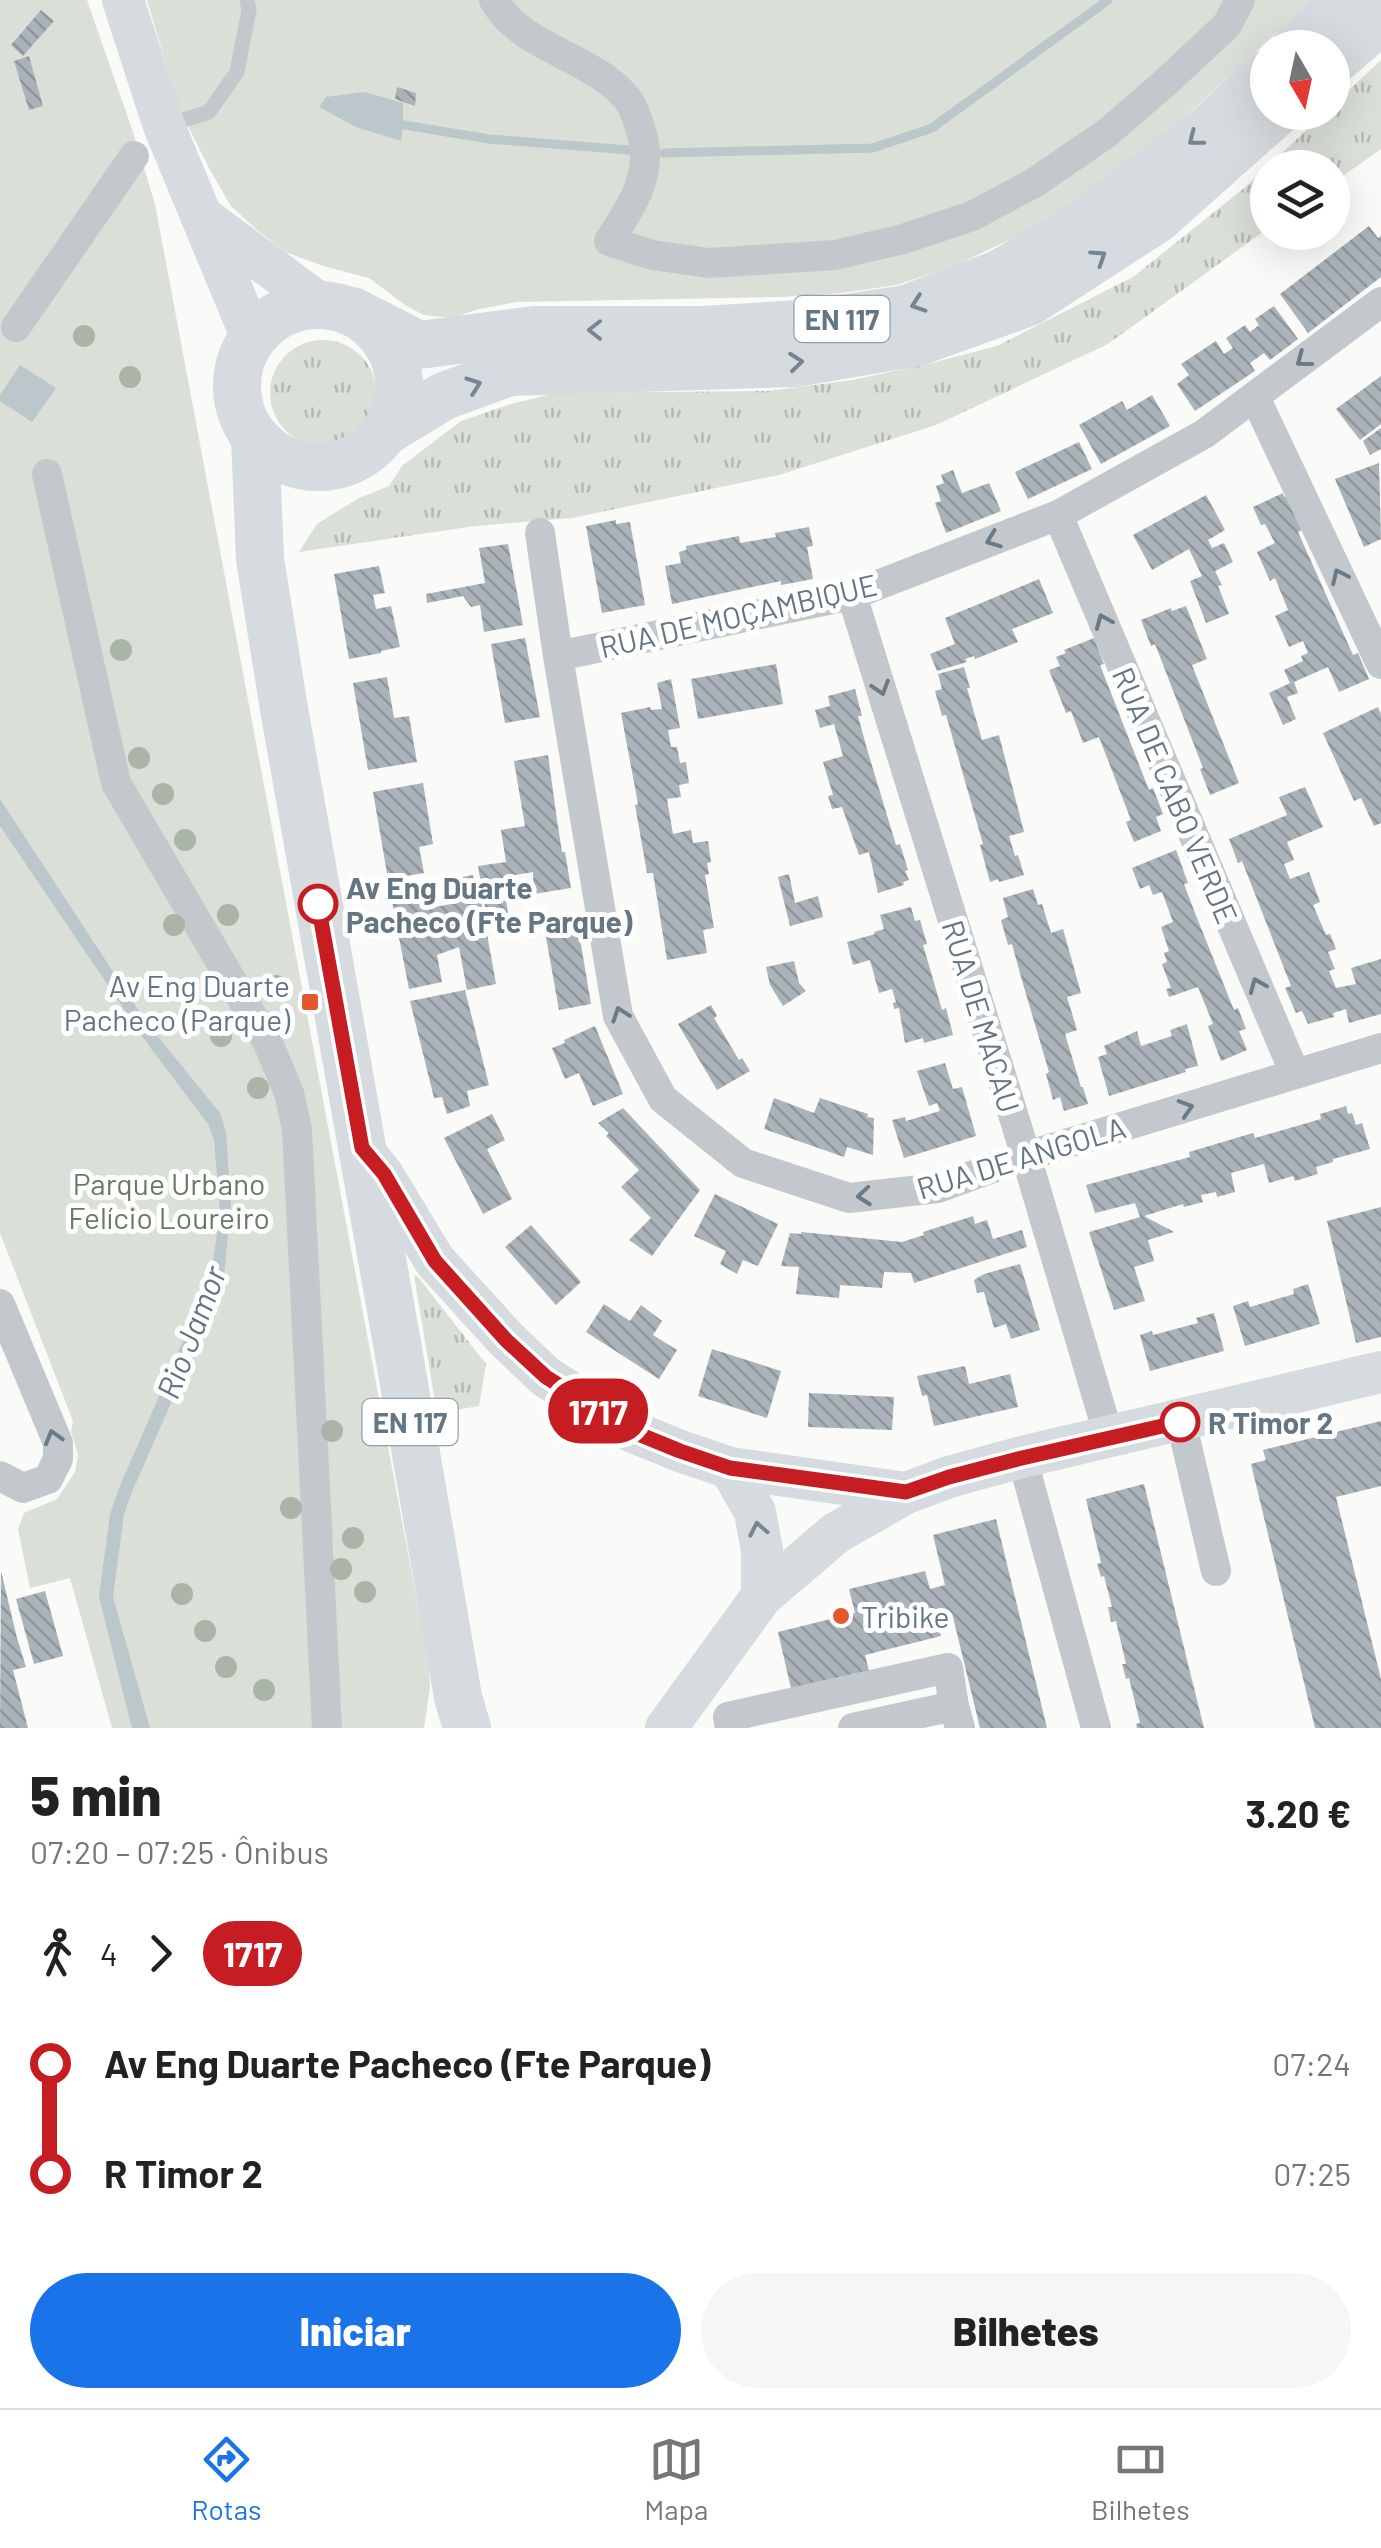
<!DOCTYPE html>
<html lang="pt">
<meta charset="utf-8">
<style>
:root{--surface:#fff;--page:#f6f6f6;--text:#222;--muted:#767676;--line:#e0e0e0;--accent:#1a73e8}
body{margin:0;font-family:Barlow,sans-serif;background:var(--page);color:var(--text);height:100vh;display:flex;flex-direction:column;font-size:38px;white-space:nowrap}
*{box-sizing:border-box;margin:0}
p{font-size:32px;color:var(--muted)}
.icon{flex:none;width:55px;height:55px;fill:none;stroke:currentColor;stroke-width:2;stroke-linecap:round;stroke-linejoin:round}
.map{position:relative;height:1728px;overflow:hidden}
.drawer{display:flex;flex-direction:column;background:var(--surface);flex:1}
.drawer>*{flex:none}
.badge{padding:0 20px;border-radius:32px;font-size:35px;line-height:65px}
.needle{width:65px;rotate:171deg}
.buttons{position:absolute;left:1250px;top:30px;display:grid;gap:20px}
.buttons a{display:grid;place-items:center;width:100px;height:100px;border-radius:50%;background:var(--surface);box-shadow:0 10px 40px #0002;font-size:50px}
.map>.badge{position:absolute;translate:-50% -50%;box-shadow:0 0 0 5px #fff}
.legs{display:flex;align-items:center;gap:15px;height:110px;padding:0 30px;font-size:32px}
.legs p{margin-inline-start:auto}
.overview{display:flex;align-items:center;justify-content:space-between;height:170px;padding:0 30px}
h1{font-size:55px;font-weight:800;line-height:75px}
.primary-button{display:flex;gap:20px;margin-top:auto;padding:20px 30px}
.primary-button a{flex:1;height:115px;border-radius:60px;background:var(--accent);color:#fff;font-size:40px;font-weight:800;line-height:115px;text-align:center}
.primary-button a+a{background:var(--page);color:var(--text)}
ul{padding:0 30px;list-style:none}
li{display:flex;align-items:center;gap:35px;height:110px;font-size:38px}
li i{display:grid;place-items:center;width:15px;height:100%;margin:0 12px;background:currentColor}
li i::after{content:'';width:25px;height:25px;margin:-12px;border:8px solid;border-radius:50%;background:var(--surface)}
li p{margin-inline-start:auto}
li:first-child i{background:linear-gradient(#0000 50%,currentColor 0)}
li:last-child i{background:linear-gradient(currentColor 50%,#0000 0)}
.tab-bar{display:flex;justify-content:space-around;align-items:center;height:140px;border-top:2px solid var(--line);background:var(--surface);font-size:28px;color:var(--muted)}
.tab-bar a{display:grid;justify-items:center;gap:5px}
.tab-bar .active{color:var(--accent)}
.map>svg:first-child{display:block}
</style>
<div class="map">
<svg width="1381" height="1728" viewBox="0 0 1381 1728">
<defs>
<pattern id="grass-tufts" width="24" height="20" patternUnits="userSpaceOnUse" patternTransform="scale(2.5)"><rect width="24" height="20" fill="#dadfd7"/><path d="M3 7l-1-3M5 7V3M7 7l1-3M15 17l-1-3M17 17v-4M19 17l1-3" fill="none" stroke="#b4b9b4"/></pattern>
<pattern id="building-back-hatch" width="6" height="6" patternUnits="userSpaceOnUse" patternTransform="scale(2.5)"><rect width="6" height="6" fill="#aab3b9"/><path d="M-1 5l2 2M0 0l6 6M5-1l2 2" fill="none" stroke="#8e969c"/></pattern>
</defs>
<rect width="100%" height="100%" fill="#fafaf8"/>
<path fill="url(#grass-tufts)" d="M1381,60V149L1333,183L1332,168H1268L1267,229L1108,344L936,425L779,475L572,518L475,526L299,552L317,524L357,499L389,486L402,466L461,421L511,404L556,393L768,391L853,380L932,363L997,346L1133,277L1243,189L1325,113L1332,112L1333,105Z
M270 393a53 53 0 1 1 106 0a53 53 0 1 1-106 0Z
M414,1275L418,1277L486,1364L479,1406L437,1413Z"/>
<path fill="#dadfd7" d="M0,0H87L133,132L155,204L429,1665L430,1687L424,1728H112L70,1578L30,1588L18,1529L24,1513L57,1499L75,1472L78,1455L71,1432L73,1421L0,1233Z
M147,0H1312L1146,153L1079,201L1030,230L952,267L896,285L842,293L781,297L516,302L480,309L451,318L424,315L405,305L369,278L323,266L285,252L256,229L231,206L210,170L179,108Z"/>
<path fill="#bbc7cb" d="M364,92L403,103V123L388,118L386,121L403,126L401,141L356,127L319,107L326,97Z
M20,365L56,388L32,422L0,401V395Z
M0,799L146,1022L220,1113L226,1132L231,1206L223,1284L132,1492L124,1514L113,1597L150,1728H132L99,1597L110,1514L119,1488L211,1277L220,1211L214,1140L208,1124L149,1046L0,826Z"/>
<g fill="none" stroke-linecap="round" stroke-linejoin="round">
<path stroke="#bbc7cb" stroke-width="9" d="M386,122L489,139L630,150
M664,153L873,148L932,128L1108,0"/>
</g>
<path fill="url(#building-back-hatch)" d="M41,10L54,21L23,56L11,45Z
M29,56L43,106L29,110L14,61Z
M397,87L416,93L415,106L395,99Z
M1369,226L1378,238L1381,236V277L1308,333L1280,294Z
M1274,306L1298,339L1270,360L1264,353L1250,363L1255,371L1195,411L1177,384L1189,375L1181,364L1216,341L1224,354L1233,348L1226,338L1245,325L1250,332L1259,325L1255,319Z
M1381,376V424L1360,440L1336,409Z
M1152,395L1170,426L1101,464L1079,425L1122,401L1127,410Z
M1381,428V449L1370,455L1363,441Z
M1079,442L1092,469L1028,499L1015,472Z
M1379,463L1381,539L1364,547L1335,479Z
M953,470L962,493L989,483L1001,511L946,533L935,503L941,501L936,486L944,483L941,475Z
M1283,493L1284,497L1289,495L1302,530L1298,532L1353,655L1358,653L1369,679L1339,692L1328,667L1294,682L1298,693L1287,697L1296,719L1283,725L1269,693L1290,683L1284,670L1303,661L1301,656L1308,653L1303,641L1289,647L1275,616L1288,610L1275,578L1270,581L1257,552L1275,543L1265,524L1261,525L1253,507Z
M1206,495L1225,530L1208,540L1212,548L1224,543L1233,562L1215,571L1222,585L1218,586L1229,614L1206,623L1190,581L1202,576L1189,549L1152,570L1133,535Z
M616,520V524L630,522L645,605L602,613L586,526Z
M809,527L813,546L807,547L813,579L781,585V581L672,604L665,566L681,563L679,552L686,550V546L739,536L740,543L776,537L775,533Z
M508,544L523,625L484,632L480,605L471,607L463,596L427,603L426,594L485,583L479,548Z
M379,566L385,593L373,595L376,609L391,606L400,647L381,651V653L349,659L334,574Z
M1039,579L1053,613L1012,629L1018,642L975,659L974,656L965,659L967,662L937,671L930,654L955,644L945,618Z
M1186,606L1207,659L1192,665L1239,783L1210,795L1200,769L1203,768L1155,644L1151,646L1141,620L1171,608L1172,611Z
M525,638L540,717L505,723L491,644Z
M1094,638L1104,664L1100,665L1149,790L1153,788L1163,814L1156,817L1161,831L1134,842L1126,822L1131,820L1099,737L1083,743L1071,711L1066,713L1049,670L1060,666L1056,657L1066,653L1064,650Z
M776,664L783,704L698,719L691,679Z
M964,667L970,688H967L982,740L999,735L1024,832L1009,836L1015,856L1018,855L1024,875L999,882L998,879L990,882L980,845L983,844L946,715L942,716L935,691L942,689L938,674Z
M387,677L394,718L409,716L417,762L368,770L353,683Z
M671,679L680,728L668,730L671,747H677L680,763L686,762L689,783L679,785L681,797L667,799L673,834L691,830L693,843L708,841L711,862L707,863L709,874L705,875L714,928L703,930L707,953L667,960L653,873H647L635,805L638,804L621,713L650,707L651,710L662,709L657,683Z
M855,689L862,716H858L867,749L896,845L900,844L908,870L905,871L909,880L903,882L904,885L878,893L869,852L859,855L842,807L832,809L828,796L833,795L823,762L843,756L834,724L820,728L815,710L830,706L828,696Z
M1378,707L1381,714V823L1374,826L1361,798L1354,801L1323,733Z
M548,755L557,820L562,852H565L571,888L534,894L533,872L503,877L508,914L487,918L478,866L506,862L501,830L525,826L514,761Z
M423,783L433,844L419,847L424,873L388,879L373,792Z
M1305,787L1323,827L1287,842L1294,860L1284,864L1290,879L1309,872L1320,902L1313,905L1326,935L1330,934L1336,949L1328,952L1335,969L1329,971L1336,988L1356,984L1351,968L1381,959V1014L1349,1023L1346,1009L1333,1013L1334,1017L1308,1024L1302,1011L1296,1013L1285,988L1291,986L1242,861L1238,863L1229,839L1287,815L1279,797Z
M1176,850L1188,883L1184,884L1195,913L1234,1010L1238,1008L1246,1029L1239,1031L1247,1050L1221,1061L1208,1026L1213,1024L1198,987L1169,997L1166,989L1171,988L1162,964L1167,962L1164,953L1169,951L1161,927L1173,922L1162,892L1153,895L1149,885L1140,889L1132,868Z
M789,874L795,903L818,896L823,917L790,926L778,877Z
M473,875L476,890L479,889L496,984L467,990L459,947L437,955L442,982L409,989L392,902L426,896L429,908L451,904L446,880Z
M1033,889L1038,905L1042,904L1051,933L1063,929L1081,993L1067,997L1077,1030L1065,1034L1081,1087H1083L1088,1104L1064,1111L1060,1097L1053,1100L1046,1074L1049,1072L1021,977L1012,944L1008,945L1001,920L1008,917L1003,898Z
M911,907L915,921L920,920L927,944L923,945L942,1010L946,1008L953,1035L924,1043L923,1038L905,1043L899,1008L894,1009L893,1003L896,1002L892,989L879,993L870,960L853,965L847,942L875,934L874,932L884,929L880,915Z
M577,921L591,1004L559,1010L544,926Z
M794,961L799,983L806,991L783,1006L770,985L766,967Z
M465,990L489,1085L467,1091L470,1106L447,1114L442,1097L434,1098L410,1001Z
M711,1005L717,1016L714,1018L739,1060L742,1058L750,1071L717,1090L678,1024Z
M1187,1024L1198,1066L1185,1069L1186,1072L1109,1096L1098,1057L1107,1054L1104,1046L1137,1031L1141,1046L1172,1036L1170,1030Z
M595,1026L623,1094L593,1106L579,1073L565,1079L552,1048L565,1043L564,1040Z
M945,1063L953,1089L962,1087L976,1136L904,1158L892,1120L905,1117L906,1121L940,1111L937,1103L929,1106L917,1071Z
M774,1098L814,1113L820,1098L868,1114L867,1117L874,1118L873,1155L847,1147L844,1157L764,1129Z
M1346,1106L1348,1114L1352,1113L1356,1125L1362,1123L1370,1149L1333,1159V1162L1316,1167L1318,1174L1295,1181L1293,1176L1269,1183L1264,1164L1231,1173L1235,1192L1217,1197L1216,1192L1201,1195L1203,1202L1184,1207L1183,1204L1144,1216L1174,1232L1148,1240L1154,1261L1134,1267L1145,1301L1114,1310L1089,1232L1140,1217L1135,1203L1095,1213L1086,1185L1190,1157L1189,1152L1253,1133L1255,1138L1321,1119L1320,1114Z
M623,1108L700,1190L652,1256L629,1240L651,1218L621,1187L639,1170L606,1136L609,1133L598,1123Z
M492,1114L505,1140L487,1149L512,1199L483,1214L444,1138Z
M715,1194L778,1224L758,1266L743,1260L737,1274L720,1264L726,1251L694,1236Z
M1381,1207V1337L1356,1343L1327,1221Z
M973,1216L975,1224L987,1220L993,1239L1022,1230L1027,1247L914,1283L911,1273L884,1272L882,1288L840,1285L839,1298L796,1294L799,1267L781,1266L790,1233L801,1234V1232L902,1242L924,1235L923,1232Z
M531,1225L581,1282L556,1305L505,1247Z
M1020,1264L1040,1330L1011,1339L1006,1324L994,1328L984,1292L977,1293L974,1280L984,1274Z
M1308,1284L1320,1324L1245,1346L1233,1306L1248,1301L1250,1307L1294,1294L1293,1289Z
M604,1304L630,1321L641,1305L662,1321L653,1335L677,1350L659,1379L586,1332Z
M1214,1313L1224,1351L1150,1371L1140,1335L1152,1331L1153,1335L1198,1323L1196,1318Z
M712,1349L781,1371L767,1418L698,1396Z
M965,1366L969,1384L1010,1374L1018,1407L934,1426L927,1395L922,1396L917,1376Z
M809,1393L894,1397L892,1430L808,1427Z
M1381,1421V1486L1336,1497L1381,1679V1728H1315L1251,1464L1266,1460L1263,1450Z
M1144,1484L1188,1664L1204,1728H1137L1136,1724L1140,1723L1129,1678L1126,1679L1122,1664H1126L1116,1621L1111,1622L1108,1607H1112L1104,1576L1101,1577L1097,1564L1101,1563L1086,1499Z
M996,1519L1047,1728H980L952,1613L936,1617L941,1636L865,1655L871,1678L793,1697L778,1632L855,1613L849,1589L925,1571L930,1589L945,1585L933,1535Z
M1,1571L17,1638L26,1667L13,1670L28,1728H0Z
M45,1591L63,1656L34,1664L16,1599Z"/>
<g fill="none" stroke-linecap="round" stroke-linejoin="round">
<path stroke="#c3c8cc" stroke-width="15" d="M168,125L209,112L237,72L249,10L247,0"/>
<path stroke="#c3c8cc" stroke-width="30" d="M494,0C523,51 593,55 628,100C634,107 637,119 640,128C656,169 632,207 609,241L652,255L709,263L835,255L903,239L972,216L1034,183L1107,133L1166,82L1227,25L1240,0
M16,327L134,156
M1255,397L1381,664
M47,474L116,783L268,1043L289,1093L297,1129L327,1728
M1058,515L1295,1074
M540,533L558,656L618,1016L663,1099L743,1163L849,1198L938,1188L1026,1156L1381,1048
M852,595L1026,1156L1109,1437
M558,656L852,595L1058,515L1204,434L1381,302
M0,1304L58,1443V1459L48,1479L23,1488L0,1476
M1181,1421L1216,1571
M1022,1457L1096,1728
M730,1728L728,1717L948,1668L954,1706
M853,1728L954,1706L960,1728"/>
<path stroke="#d6dbdf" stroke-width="42" d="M123,0L164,126L252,338
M204,218L320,304
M362,1149L383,1175L435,1261L507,1340L546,1377L631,1431L680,1451L730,1468L906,1493L949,1477L1022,1457L1381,1372
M730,1468L755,1512L762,1550V1596
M666,1728L762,1596L836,1533L906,1493"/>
<path stroke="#d6dbdf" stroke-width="48" d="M1295,48L1346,0
M1332,63L1381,20
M237 386a81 81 0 1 1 162 0a81 81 0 1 1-162 0Z
M352,311L419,345L535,330H704L815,323L906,309L999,274L1077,228L1206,131L1268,73
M388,430L444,396L510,372L795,363L918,342L1029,302L1157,219L1277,112
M255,438L260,559L284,709L398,1349L458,1697L467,1728"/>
</g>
<g fill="#aab4a7">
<circle cx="84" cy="336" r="11"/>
<circle cx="130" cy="377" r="11"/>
<circle cx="121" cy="650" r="11"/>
<circle cx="139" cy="758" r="11"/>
<circle cx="163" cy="794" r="11"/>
<circle cx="185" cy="840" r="11"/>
<circle cx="228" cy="915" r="11"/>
<circle cx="174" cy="925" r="11"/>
<circle cx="276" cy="986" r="11"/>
<circle cx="221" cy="1036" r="11"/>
<circle cx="258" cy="1088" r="11"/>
<circle cx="332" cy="1431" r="11"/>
<circle cx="291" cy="1508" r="11"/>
<circle cx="353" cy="1538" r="11"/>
<circle cx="341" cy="1569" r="11"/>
<circle cx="365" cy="1592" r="11"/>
<circle cx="182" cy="1594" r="11"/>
<circle cx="205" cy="1631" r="11"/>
<circle cx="226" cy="1667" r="11"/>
<circle cx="264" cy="1690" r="11"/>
</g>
<defs><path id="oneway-chevron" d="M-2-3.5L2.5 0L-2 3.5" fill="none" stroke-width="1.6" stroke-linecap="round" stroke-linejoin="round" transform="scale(2.5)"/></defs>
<g stroke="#768591">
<use href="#oneway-chevron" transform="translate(1195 139) rotate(142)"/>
<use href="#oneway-chevron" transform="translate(1099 257) rotate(-33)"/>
<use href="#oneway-chevron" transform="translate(918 304) rotate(161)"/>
<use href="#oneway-chevron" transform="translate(595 330) rotate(180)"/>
<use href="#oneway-chevron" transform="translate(796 362) rotate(-6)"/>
<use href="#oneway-chevron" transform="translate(474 385) rotate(-20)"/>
<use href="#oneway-chevron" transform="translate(758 1529) rotate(-101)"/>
</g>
<g stroke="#6a7a87">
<use href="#oneway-chevron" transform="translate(1303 360) rotate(143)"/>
<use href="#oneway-chevron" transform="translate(993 540) rotate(159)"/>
<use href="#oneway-chevron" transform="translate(1339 576) rotate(-115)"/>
<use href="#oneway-chevron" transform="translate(1103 621) rotate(-113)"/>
<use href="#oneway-chevron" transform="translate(881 688) rotate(73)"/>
<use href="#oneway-chevron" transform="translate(1257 985) rotate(-113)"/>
<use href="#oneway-chevron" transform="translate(620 1014) rotate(-109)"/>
<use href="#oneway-chevron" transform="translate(1186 1108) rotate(-17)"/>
<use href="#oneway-chevron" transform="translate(864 1196) rotate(175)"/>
<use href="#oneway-chevron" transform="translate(53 1437) rotate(-106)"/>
</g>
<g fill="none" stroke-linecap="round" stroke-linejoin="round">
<g stroke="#fff" stroke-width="22">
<path id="line-1" d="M318,904L362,1148L384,1174L435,1261L506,1340L546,1377L631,1431L680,1451L730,1468L906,1492L949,1477L1022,1458L1180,1422"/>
</g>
<use href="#line-1" stroke="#c61d23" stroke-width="15"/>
</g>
<g fill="#fff" stroke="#c61d23" stroke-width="5">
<circle cx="318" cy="904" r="18"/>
<circle cx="1180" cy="1422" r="18"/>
</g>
<g fill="#e4572e" stroke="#fff" stroke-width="4">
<rect x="300" y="992" width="20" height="20" rx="5"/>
<circle cx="841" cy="1616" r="10"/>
</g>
<g text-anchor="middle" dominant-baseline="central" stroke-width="10" stroke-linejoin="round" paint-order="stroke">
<g fill="#fff" stroke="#939fa8" stroke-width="2.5">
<rect x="794.5" y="296" width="95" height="46" rx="8"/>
<rect x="362.5" y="1399" width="95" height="46" rx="8"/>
</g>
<g font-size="28" font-weight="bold" fill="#657683">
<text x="842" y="319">EN 117</text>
<text x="410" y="1422">EN 117</text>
</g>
<g font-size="30" fill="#657683" stroke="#fff">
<text transform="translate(738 615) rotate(-13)">RUA DE MOÇAMBIQUE</text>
<text transform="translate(1176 795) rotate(67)">RUA DE CABO VERDE</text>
<text transform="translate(982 1016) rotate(73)">RUA DE MACAU</text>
<text transform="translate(1021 1157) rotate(-17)">RUA DE ANGOLA</text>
</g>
<g font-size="30" font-weight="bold" fill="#657683" stroke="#fff" text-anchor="start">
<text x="346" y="887">Av Eng Duarte<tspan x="346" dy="34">Pacheco (Fte Parque)</tspan></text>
<text x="1208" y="1422">R Timor 2</text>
</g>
<g font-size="30" fill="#657683" stroke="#fff" text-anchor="end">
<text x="290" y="985">Av Eng Duarte<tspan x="290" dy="34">Pacheco (Parque)</tspan></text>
<text x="861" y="1616" text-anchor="start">Tribike</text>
</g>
<g font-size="30" fill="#687a64" stroke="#fff">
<text x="169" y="1183">Parque Urbano<tspan x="169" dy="34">Felício Loureiro</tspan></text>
</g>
<g font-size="32" font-style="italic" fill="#60757c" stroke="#fff">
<text transform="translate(190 1332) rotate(-69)">Rio Jamor</text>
</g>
</g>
</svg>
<div class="buttons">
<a><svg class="needle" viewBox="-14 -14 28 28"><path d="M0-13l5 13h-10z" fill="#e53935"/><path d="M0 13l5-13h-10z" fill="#767676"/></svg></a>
<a><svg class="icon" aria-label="layers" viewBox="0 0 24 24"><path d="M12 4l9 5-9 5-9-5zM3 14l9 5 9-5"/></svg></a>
</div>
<b class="badge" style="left:598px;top:1411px;background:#c61d23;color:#fff">1717</b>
</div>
<section class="drawer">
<div class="overview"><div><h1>5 min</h1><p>07:20 – 07:25 · Ônibus</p></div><b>3.20 €</b></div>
<div class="legs"><svg class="icon" aria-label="walk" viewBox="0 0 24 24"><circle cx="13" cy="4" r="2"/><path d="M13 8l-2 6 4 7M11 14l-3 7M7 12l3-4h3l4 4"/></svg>4<svg class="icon" aria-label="forward" viewBox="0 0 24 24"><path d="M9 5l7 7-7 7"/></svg><b class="badge" style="background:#c61d23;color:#fff">1717</b></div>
<ul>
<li><i style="color:#c61d23"></i><b>Av Eng Duarte Pacheco (Fte Parque)</b><p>07:24</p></li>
<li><i style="color:#c61d23"></i><b>R Timor 2</b><p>07:25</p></li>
</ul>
<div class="primary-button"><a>Iniciar</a><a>Bilhetes</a></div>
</section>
<nav class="tab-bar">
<a class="active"><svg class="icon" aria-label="directions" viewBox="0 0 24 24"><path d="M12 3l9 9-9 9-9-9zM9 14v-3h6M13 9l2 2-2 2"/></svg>Rotas</a>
<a><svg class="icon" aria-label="map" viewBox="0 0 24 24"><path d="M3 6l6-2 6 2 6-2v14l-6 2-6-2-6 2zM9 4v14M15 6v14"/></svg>Mapa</a>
<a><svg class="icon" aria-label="tickets" viewBox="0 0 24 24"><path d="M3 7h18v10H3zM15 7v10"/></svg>Bilhetes</a>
</nav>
